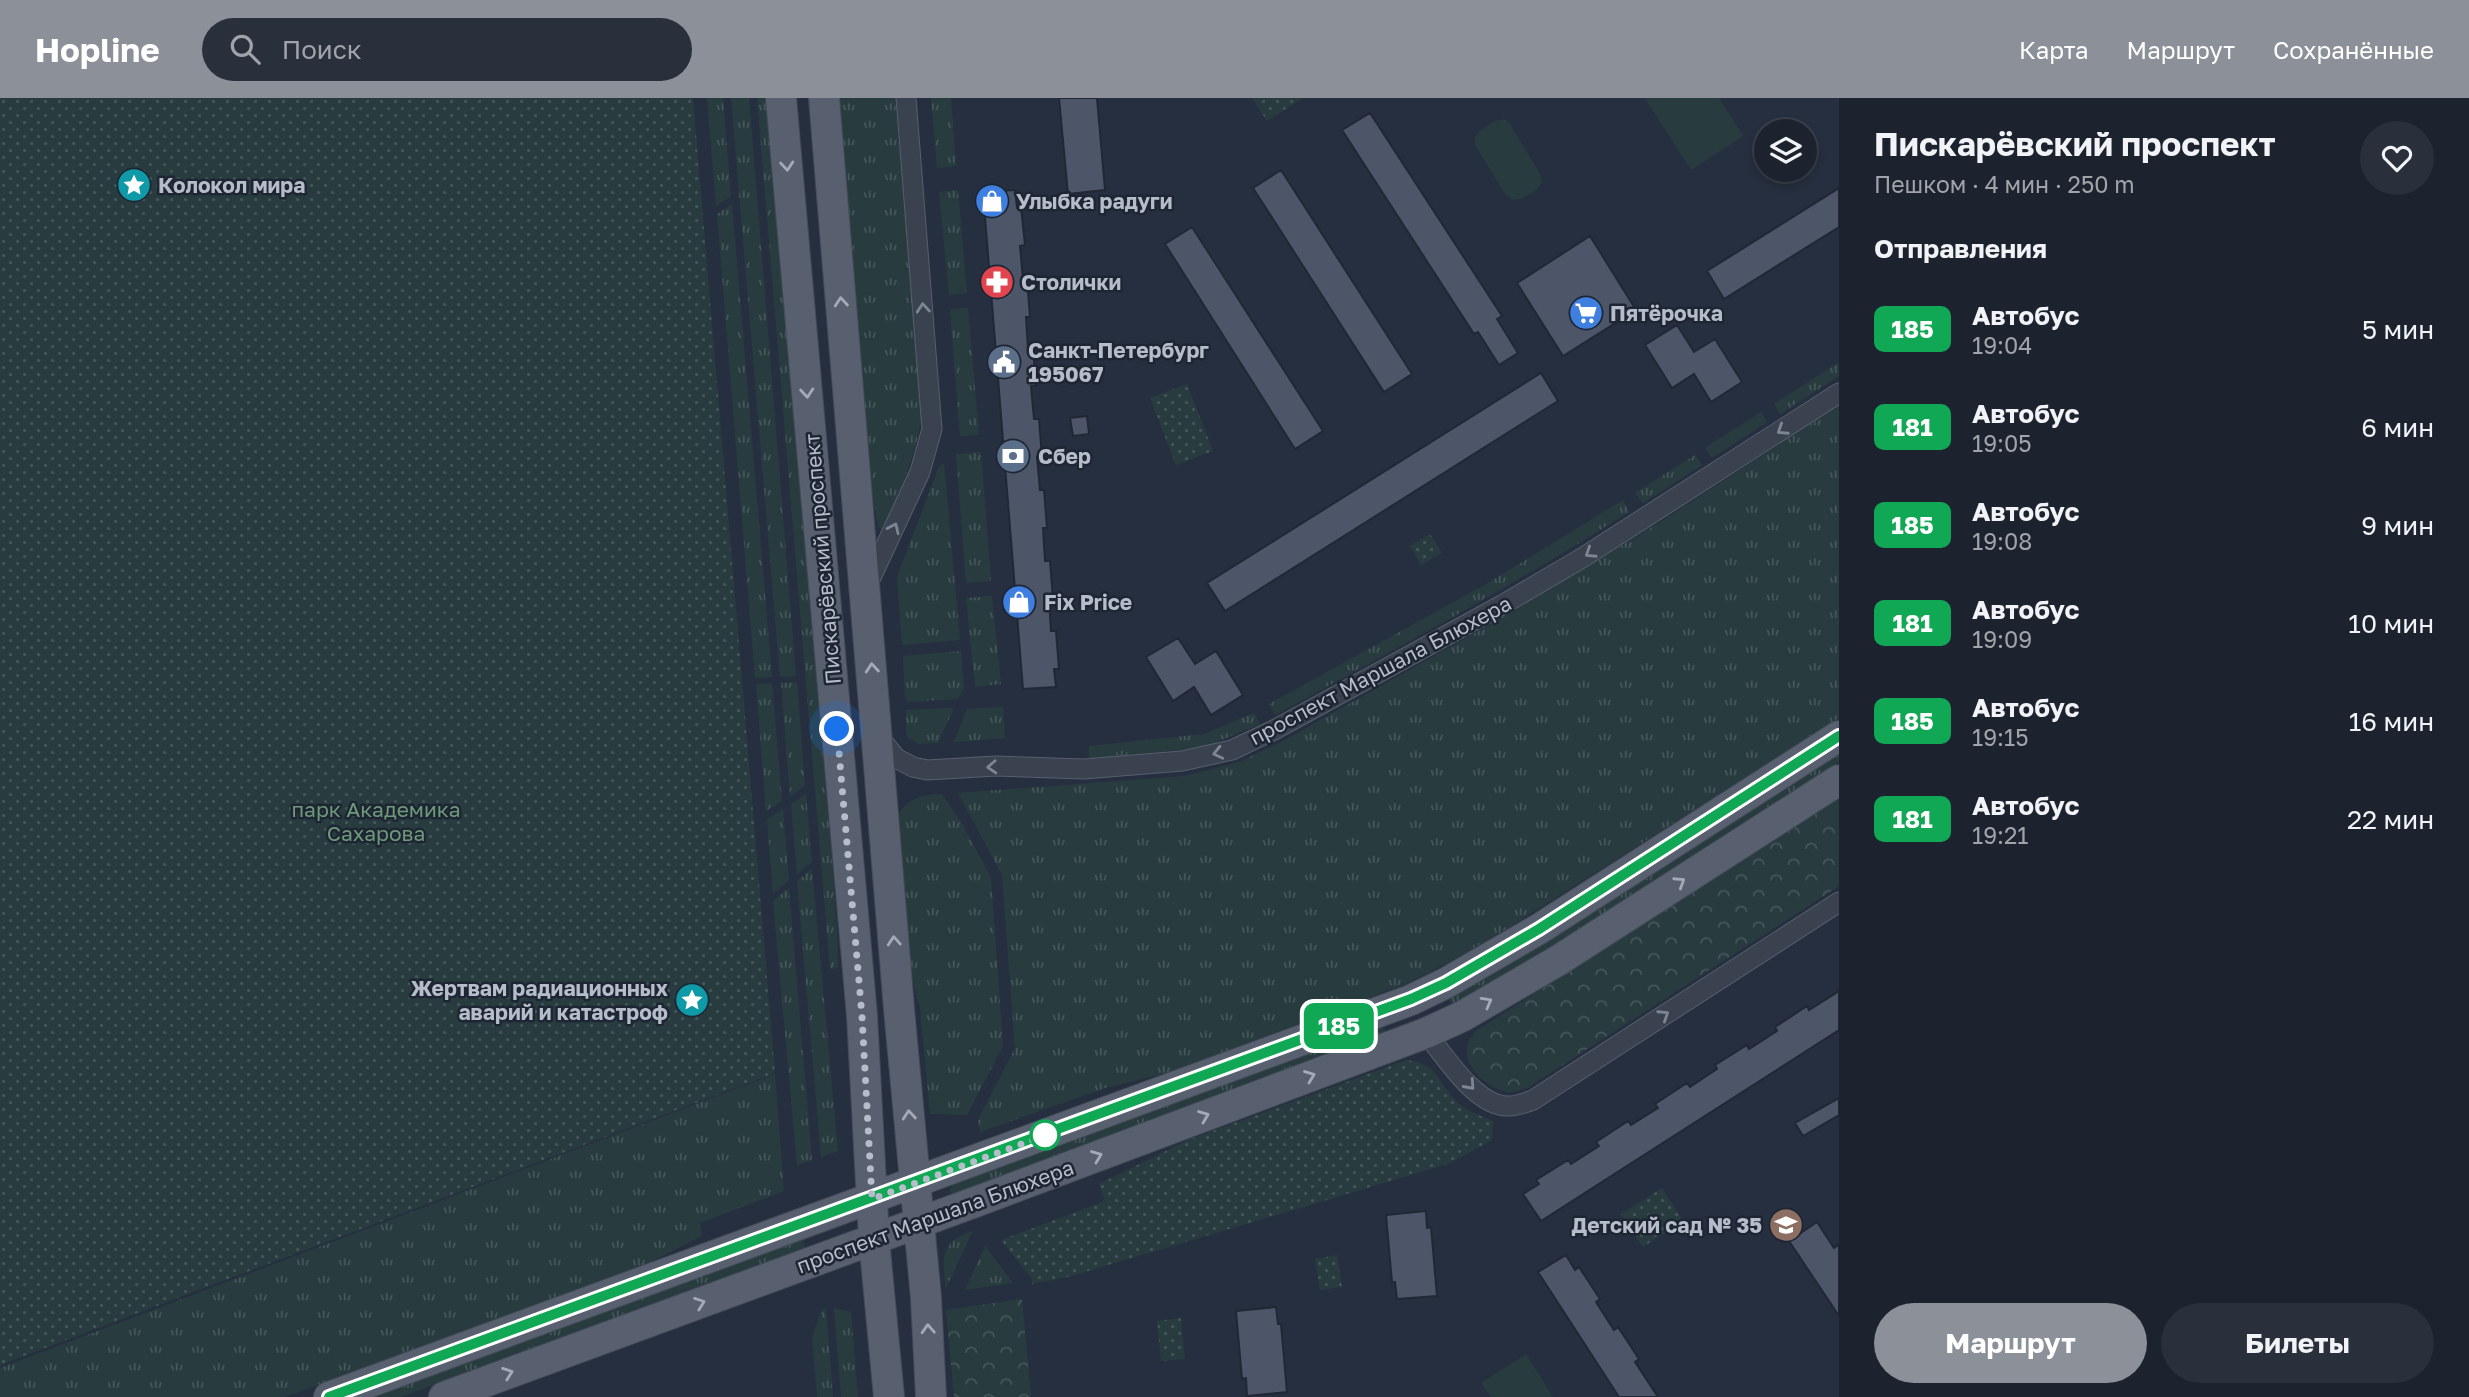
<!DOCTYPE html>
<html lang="ru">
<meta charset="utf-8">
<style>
:root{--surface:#1c232f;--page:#292f3b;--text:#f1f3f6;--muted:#a0a4aa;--line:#3a404b;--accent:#8c9099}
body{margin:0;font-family:"Golos Text",sans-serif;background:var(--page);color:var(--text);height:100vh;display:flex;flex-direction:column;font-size:26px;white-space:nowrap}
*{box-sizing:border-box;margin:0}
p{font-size:23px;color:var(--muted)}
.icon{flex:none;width:38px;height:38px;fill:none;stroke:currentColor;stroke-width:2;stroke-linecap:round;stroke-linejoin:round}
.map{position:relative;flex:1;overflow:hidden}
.side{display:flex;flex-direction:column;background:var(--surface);width:630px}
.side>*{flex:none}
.badge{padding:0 14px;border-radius:10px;font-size:24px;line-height:46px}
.buttons{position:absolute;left:1754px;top:21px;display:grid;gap:14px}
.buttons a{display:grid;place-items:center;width:63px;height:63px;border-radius:50%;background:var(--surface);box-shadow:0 4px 10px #0003,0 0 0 2px var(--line);font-size:35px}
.you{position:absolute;width:35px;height:35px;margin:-18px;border:5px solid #fff;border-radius:50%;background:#1a73e8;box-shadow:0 0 0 10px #1a73e833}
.map>.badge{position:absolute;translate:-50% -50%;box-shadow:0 0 0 4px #fff}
h2{padding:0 35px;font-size:26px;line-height:63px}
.round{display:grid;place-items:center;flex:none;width:74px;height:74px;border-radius:37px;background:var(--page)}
.overview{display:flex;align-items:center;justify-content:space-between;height:119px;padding:0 35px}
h1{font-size:33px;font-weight:700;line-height:52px}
.primary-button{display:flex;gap:14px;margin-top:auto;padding:14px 35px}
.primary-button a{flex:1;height:80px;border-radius:42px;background:var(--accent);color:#fff;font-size:28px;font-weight:700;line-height:80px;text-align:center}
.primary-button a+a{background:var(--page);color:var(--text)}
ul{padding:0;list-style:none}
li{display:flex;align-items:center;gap:21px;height:98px;padding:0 35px}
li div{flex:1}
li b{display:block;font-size:26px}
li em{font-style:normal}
li .badge{min-width:77px;font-weight:700;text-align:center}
header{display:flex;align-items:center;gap:42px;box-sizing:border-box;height:98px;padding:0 35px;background:var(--accent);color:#fff}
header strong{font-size:33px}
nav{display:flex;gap:38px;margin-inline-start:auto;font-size:24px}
.search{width:490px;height:63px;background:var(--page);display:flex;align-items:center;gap:18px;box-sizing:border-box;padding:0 24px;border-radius:38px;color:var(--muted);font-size:26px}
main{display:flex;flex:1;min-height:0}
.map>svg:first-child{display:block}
</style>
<header>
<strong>Hopline</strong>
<div class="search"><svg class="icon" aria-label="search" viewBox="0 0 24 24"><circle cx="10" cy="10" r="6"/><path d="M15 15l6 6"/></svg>Поиск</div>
<nav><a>Карта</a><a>Маршрут</a><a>Сохранённые</a></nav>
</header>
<main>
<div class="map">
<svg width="1839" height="1299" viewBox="0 0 1839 1299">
<defs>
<pattern id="grass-tufts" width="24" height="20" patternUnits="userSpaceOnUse" patternTransform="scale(1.75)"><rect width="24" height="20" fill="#283c40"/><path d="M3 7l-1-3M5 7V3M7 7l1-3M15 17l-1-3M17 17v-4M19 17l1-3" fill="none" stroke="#45565a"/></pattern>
<pattern id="forest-crowns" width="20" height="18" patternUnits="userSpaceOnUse" patternTransform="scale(1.75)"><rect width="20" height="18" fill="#283c40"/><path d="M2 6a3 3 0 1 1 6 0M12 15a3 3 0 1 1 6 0" fill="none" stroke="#45565a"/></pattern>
<pattern id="park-dots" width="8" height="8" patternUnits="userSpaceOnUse" patternTransform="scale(1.75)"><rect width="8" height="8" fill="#283c40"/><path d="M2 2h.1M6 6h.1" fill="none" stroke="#45565a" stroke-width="1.8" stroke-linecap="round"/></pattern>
</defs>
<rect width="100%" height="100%" fill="#262f3f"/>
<path fill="url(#grass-tufts)" d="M707,0H723L731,98L716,108Z
M731,0H749L796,578L780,579Z
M757,0H767L830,736L837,832L838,870L830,871Z
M834,0H895L922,314C919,347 899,401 882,431L879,430L865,362Z
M931,0H951L956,68L937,70Z
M958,92L967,195L949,197L939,94Z
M732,106L772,579L755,580L717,116Z
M968,210L979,337L960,338L950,211Z
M1839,264V278L1780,316L1774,306Z
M1839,308V620L1508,830L1452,863L1405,886L1171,974L1105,990L980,1034L978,1022L1015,950L1002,777L958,695L1186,678L1239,664L1283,643L1507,517L1654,428Z
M1761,314L1767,324L1712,360L1705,350Z
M981,354L991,483L966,485L956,356Z
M1695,357L1702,367L1643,405L1635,395Z
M944,365L960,542L902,547L897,479L939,369Z
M1623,402L1629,414C1514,487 1395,552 1275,617L1269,606L1488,485Z
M992,498L1001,586L975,589L966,500Z
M961,553L964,590L958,601L908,604L905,601L903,558Z
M797,584L805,688L790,698L781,585Z
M772,585L782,703L766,713L756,586Z
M1003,609L1005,640L954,644L967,611Z
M954,610L938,645L919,646L908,640L906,634V612Z
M1254,615L1260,626L1207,648L1180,652L1089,660V648L1204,636Z
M1839,655V664L1554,848L1453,908L1449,901L1550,841Z
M806,696L812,764L797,776L791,706Z
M942,696L961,724L991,779L1003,948L967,1017L930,1016L920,910L907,862L896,724C903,701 920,697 942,696Z
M783,711L789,782L773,796L767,721Z
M812,771L838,1053L821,1059L797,783Z
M789,790L812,1062L797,1067L773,803Z
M1380,929L1386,932V936L956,1097L949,1094L952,1087Z
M775,976L784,1093L700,1125L702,1138L638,1170L285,1299H0V1270Z
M973,1133L946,1190C942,1162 940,1142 973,1133Z
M803,1140L805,1150L401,1299H375Z
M985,1148L1013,1185L965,1192Z
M834,1210L851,1214L858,1299H841Z
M822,1211H826L833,1299H817L812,1239Z"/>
<path fill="url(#forest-crowns)" d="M1839,701V788L1527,990C1522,991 1515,994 1510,994C1491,993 1467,972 1467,953C1467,945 1471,939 1476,933Z
M1022,1201L1031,1299H954L946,1212Z"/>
<path fill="url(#park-dots)" d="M0,0H693L775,975L0,1267Z
M1252,0H1303L1267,23Z
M1187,286L1213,353L1176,367L1150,300Z
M1430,436L1442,455L1421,467L1410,448Z
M1406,962C1438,965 1436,982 1455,1002C1465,1013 1479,1017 1493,1023L1492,1042L1450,1065L1421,1074L1068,1179L1032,1186V1181L1001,1142L1105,1103L1099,1086L1188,1042Z
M1662,1090L1683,1123L1643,1149L1621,1116Z
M1337,1157L1342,1189L1320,1192L1315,1161Z
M1181,1220L1185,1261L1161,1263L1157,1223Z"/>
<path fill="#283c40" d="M1645,0H1719L1743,38L1691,72Z
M1504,21L1510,26L1540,76L1542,84C1536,94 1525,101 1513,102L1506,97L1475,47V39C1482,30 1492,23 1504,21Z
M1526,1256L1553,1299H1491L1481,1285Z"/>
<path fill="#4c5668" stroke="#202836" stroke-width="2" d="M1059,0H1097L1105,92L1068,96Z
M1370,15L1502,218L1497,221L1518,255L1499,267L1478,234L1474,236L1342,32Z
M1281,72L1412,276L1384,294L1253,90Z
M1839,90V129L1724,201L1707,173Z
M1015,92L1017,110L1021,109L1025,147L1020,148L1023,181H1027L1030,219H1026L1028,251L1033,250L1036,288H1031L1034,321H1039L1042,359H1037L1040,392H1044L1047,430H1043L1045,463H1050L1053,501H1049L1051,533H1056L1059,571H1054L1056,589L1023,591L983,94Z
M1192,129L1323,333L1295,351L1165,146Z
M1590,138L1636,212L1563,258L1517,185Z
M1677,227L1694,254L1715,241L1742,284L1711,304L1694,276L1672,290L1645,247Z
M1541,275L1558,303L1225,513L1207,485Z
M1087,318L1089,336L1073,338L1070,320Z
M1178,540L1195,566L1216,553L1243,597L1211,617L1194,589L1173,603L1146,559Z
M1839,893V932L1541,1123L1523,1096L1539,1086L1536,1082L1568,1062L1571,1066L1599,1048L1596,1044L1628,1023L1631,1027L1658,1010L1655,1006L1687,985L1690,989L1717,971L1715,967L1747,947L1749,951L1777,933L1775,929L1807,908L1809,912Z
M1839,1000V1017L1803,1038L1795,1025Z
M1426,1113L1427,1130L1431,1129L1437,1198L1397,1201L1395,1184H1392L1386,1117Z
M1817,1124L1834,1150L1839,1146V1218L1789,1143Z
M1566,1157L1575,1172L1579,1169L1600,1201L1596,1204L1614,1232L1618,1229L1639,1261L1635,1264L1658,1299H1619L1538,1174Z
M1276,1209L1278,1226H1281L1287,1294L1247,1298L1246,1280L1242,1281L1236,1213Z"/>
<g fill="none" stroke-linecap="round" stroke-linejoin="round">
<g stroke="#575f6d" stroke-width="21">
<path id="street" d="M867,488L920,374L932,331L906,0
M878,638L896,660L913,669L927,672L996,668L1084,671L1182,663L1232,652L1274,632L1502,507L1582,460L1839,295
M1426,935C1445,958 1474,1006 1506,1008C1516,1009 1524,1005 1533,1002L1839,804"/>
</g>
<g stroke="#434a58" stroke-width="32">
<path id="primary" d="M781,0L862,918L874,1141L889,1299
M824,0L899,911L926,1200L931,1299
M329,1299L1411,902L1446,885L1539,831L1839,638
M444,1299L978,1103L1426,935L1463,918L1559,862L1839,682"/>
</g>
<use href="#street" stroke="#3a414f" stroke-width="19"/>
<use href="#primary" stroke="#58606f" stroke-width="30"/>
</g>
<defs><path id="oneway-chevron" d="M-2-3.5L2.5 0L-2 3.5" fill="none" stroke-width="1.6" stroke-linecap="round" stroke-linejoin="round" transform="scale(1.75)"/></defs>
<g stroke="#a3aab8">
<use href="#oneway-chevron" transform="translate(787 68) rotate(85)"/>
<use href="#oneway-chevron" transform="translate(841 204) rotate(-95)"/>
<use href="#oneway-chevron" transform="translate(807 295) rotate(85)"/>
<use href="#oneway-chevron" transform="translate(872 570) rotate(-95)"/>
<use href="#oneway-chevron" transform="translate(1680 784) rotate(-33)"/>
<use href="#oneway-chevron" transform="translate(894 843) rotate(-94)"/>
<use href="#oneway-chevron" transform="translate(1487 904) rotate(-29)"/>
<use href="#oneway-chevron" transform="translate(1310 978) rotate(-21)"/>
<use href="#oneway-chevron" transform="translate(909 1017) rotate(-95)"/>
<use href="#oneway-chevron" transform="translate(1204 1018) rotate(-21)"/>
<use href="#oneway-chevron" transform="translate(1097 1058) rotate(-21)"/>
<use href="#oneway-chevron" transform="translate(700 1205) rotate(-20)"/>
<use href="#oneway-chevron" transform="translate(928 1231) rotate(-93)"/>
<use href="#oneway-chevron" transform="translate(508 1275) rotate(-20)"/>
</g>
<g stroke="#7e8593">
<use href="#oneway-chevron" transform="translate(923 210) rotate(-95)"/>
<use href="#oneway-chevron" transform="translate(1782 332) rotate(147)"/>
<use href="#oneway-chevron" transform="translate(894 430) rotate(-65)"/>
<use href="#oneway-chevron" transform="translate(1590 455) rotate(147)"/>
<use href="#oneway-chevron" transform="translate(1218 655) rotate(167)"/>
<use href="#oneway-chevron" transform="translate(992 669) rotate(177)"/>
<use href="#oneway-chevron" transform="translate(1664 917) rotate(-33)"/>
<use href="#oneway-chevron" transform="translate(1470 987) rotate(48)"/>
</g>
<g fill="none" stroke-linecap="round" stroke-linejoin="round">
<g stroke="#fff" stroke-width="16">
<path id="line" d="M329,1299L1411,901L1446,885L1539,831L1839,638"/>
</g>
<use href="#line" stroke="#10a855" stroke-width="10"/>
<path stroke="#b6bdca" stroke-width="7" stroke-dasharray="0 12.6" d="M837,631L862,918L872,1101L1049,1036L1045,1037"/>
</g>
<defs>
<g id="sight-disc" transform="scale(1.75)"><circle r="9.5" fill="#0f9aa8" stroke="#1e2634"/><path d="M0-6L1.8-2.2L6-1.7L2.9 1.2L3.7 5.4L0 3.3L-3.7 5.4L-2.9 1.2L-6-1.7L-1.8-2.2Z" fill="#fff"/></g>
<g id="shop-disc" transform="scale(1.75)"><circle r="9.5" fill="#3f7fe0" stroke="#1e2634"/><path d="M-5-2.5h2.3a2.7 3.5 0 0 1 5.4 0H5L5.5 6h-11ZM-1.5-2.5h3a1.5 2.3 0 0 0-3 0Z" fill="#fff"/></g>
<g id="pharmacy-disc" transform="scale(1.75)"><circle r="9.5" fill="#e0444e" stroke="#1e2634"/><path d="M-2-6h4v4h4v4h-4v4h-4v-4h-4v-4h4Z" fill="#fff"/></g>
<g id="supermarket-disc" transform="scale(1.75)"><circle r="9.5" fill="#3f7fe0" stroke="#1e2634"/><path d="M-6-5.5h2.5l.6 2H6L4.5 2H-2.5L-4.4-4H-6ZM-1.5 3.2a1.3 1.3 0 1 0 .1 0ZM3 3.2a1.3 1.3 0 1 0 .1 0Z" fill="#fff"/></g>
<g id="civic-disc" transform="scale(1.75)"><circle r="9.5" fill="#5c6f8a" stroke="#1e2634"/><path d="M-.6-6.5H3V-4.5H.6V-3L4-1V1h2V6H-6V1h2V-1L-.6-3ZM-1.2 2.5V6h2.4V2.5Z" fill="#fff"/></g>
<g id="bank-disc" transform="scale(1.75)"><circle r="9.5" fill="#5c6f8a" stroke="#1e2634"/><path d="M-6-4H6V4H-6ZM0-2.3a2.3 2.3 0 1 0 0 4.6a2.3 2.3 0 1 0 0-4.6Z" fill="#fff"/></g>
<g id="school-disc" transform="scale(1.75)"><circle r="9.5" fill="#8d6e63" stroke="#1e2634"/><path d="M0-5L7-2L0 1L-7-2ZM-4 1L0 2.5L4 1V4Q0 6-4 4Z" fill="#fff"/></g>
</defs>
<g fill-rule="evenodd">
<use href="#sight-disc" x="134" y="87"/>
<use href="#shop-disc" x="992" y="103"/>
<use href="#pharmacy-disc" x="997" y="184"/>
<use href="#supermarket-disc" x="1586" y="215"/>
<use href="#civic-disc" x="1004" y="264"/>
<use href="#bank-disc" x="1013" y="358"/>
<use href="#shop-disc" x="1019" y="504"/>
<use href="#sight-disc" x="692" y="902"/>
<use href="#school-disc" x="1786" y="1127"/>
</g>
<circle fill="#fff" stroke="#10a855" stroke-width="3.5" cx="1045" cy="1037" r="14"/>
<g text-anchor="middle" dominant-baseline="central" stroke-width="5" stroke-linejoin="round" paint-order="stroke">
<g font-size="21" font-weight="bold" fill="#b6bdca" stroke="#1e2634" text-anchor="start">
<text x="158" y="87">Колокол мира</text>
<text x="1016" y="103">Улыбка радуги</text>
<text x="1021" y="184">Столички</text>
<text x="1610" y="215">Пятёрочка</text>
<text x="1028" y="252">Санкт-Петербург<tspan x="1028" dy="24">195067</tspan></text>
<text x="1038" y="358">Сбер</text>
<text x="1044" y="504">Fix Price</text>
<text x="668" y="890" text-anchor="end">Жертвам радиационных<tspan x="668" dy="24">аварий и катастроф</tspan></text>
<text x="1762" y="1127" text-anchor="end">Детский сад № 35</text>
</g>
<g font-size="21" fill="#b6bdca" stroke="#1e2634">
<text transform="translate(822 461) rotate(-95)">Пискарёвский проспект</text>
<text transform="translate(1380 572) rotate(-28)">проспект Маршала Блюхера</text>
<text transform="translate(935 1118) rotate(-20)">проспект Маршала Блюхера</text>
</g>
<g font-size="21" fill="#6e9a7a" stroke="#1e2634">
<text x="376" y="711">парк Академика<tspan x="376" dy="24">Сахарова</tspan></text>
</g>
</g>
</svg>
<div class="buttons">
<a><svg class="icon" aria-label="layers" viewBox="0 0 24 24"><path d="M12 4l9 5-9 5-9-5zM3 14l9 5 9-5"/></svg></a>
</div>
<div class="you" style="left:837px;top:631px"></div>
<b class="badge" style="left:1339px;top:928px;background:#10a855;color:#fff">185</b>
</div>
<section class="side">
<div class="overview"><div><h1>Пискарёвский проспект</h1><p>Пешком · 4 мин · 250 m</p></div><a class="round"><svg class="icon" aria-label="heart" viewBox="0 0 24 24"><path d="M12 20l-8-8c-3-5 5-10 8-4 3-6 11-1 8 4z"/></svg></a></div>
<h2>Отправления</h2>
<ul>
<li><span class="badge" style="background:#10a855;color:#fff">185</span><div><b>Автобус</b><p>19:04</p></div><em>5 мин</em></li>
<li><span class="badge" style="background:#10a855;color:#fff">181</span><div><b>Автобус</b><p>19:05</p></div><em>6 мин</em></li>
<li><span class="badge" style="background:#10a855;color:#fff">185</span><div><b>Автобус</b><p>19:08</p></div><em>9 мин</em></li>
<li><span class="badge" style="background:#10a855;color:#fff">181</span><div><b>Автобус</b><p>19:09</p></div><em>10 мин</em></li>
<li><span class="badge" style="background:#10a855;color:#fff">185</span><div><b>Автобус</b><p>19:15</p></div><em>16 мин</em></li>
<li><span class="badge" style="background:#10a855;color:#fff">181</span><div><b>Автобус</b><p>19:21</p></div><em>22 мин</em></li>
</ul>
<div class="primary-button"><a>Маршрут</a><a>Билеты</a></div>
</section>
</main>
